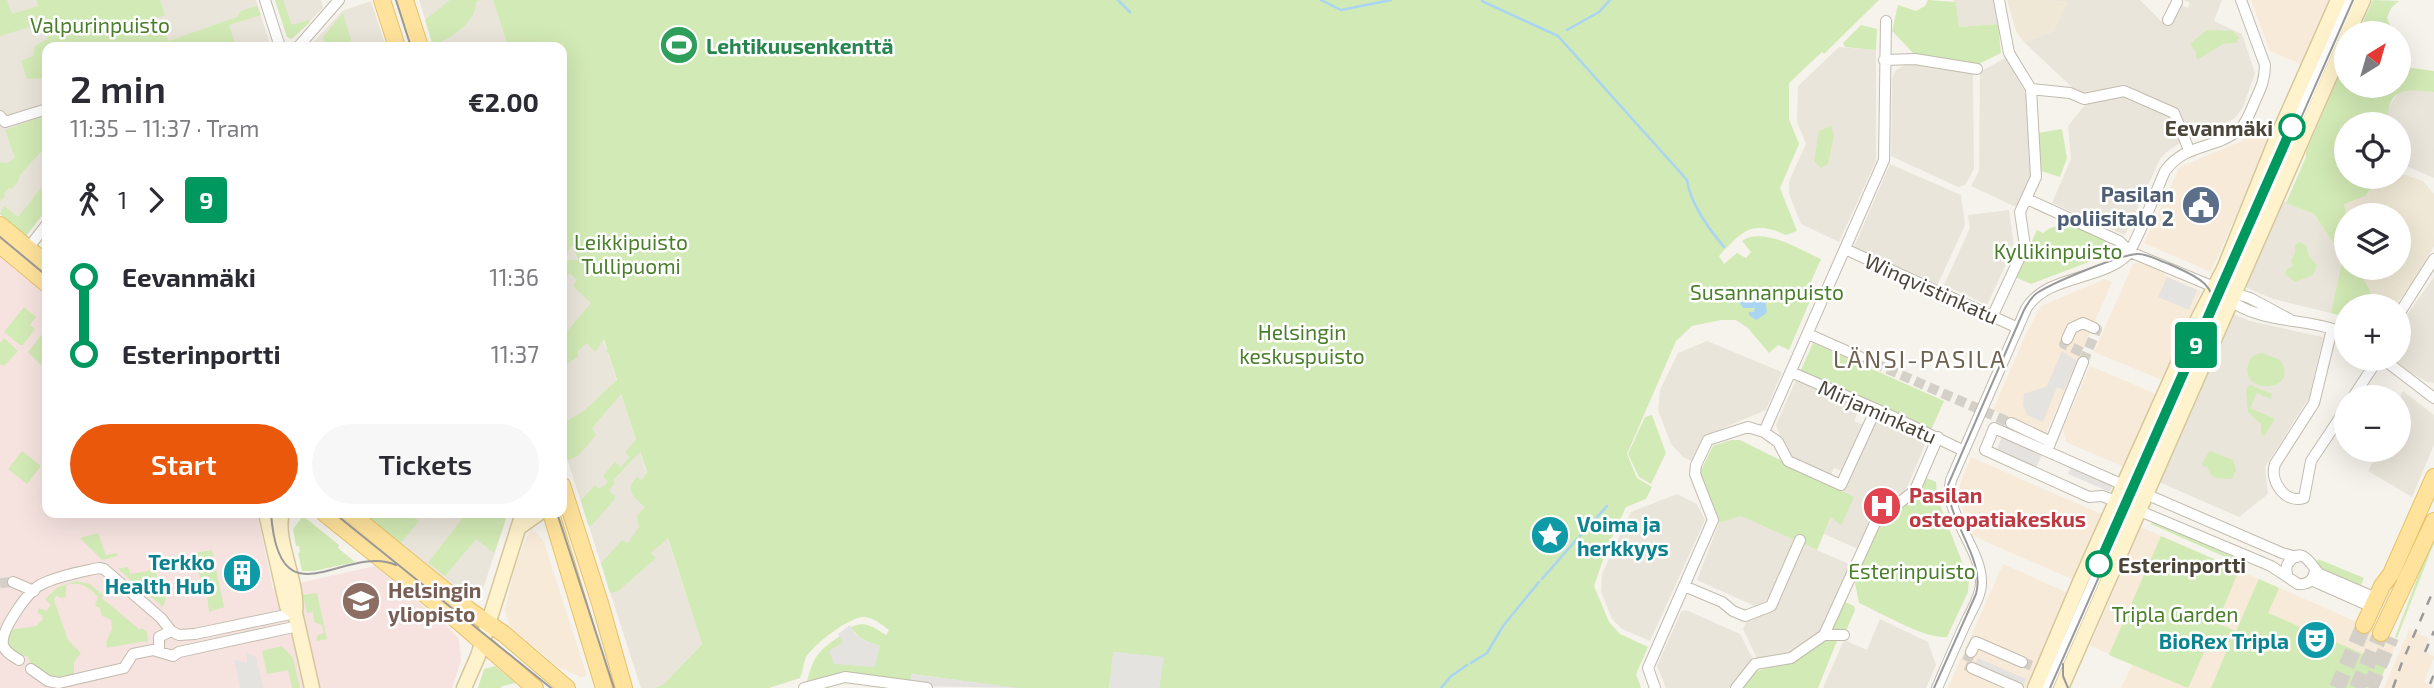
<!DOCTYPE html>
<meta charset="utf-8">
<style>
:root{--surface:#fff;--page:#f7f7f7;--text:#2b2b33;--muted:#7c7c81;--accent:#ea580c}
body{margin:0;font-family:"Exo 2",sans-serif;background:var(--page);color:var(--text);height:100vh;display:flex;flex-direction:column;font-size:26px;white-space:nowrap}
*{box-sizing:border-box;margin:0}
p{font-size:23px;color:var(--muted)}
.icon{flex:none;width:38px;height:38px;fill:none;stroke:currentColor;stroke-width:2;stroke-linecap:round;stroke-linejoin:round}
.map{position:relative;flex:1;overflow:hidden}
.sheet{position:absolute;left:42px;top:42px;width:525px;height:476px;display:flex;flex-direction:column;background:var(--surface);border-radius:14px;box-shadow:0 7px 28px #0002}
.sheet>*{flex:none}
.badge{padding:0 14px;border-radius:5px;font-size:24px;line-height:46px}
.needle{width:46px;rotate:37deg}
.fabs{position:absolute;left:2334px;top:21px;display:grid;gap:14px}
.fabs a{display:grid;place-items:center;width:77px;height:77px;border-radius:50%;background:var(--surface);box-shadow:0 7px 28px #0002;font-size:35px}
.map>.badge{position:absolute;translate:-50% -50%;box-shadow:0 0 0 4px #fff}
.legs{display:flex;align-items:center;gap:10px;height:77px;padding:0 28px;font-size:23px}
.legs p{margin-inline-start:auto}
.summary{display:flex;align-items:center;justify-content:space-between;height:119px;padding:0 28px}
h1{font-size:38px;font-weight:600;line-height:52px}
.action{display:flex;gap:14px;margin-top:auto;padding:14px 28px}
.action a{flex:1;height:80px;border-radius:42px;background:var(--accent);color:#fff;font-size:28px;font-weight:600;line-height:80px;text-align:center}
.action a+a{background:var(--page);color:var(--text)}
ul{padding:0 28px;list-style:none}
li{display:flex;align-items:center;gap:24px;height:77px;font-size:26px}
li i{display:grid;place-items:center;width:10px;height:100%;margin:0 9px;background:currentColor}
li i::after{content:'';width:18px;height:18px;margin:-9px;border:5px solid;border-radius:50%;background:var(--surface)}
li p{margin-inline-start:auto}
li:first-child i{background:linear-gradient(#0000 50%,currentColor 0)}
li:last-child i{background:linear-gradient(currentColor 50%,#0000 0)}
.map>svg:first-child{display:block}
</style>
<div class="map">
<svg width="2434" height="688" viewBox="0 0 2434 688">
<rect width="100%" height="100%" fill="#f6f3ec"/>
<path fill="#eae5da" d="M0,0H36L51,47H47V209L26,236L0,214Z
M148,0H256L270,44L268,47H164Z
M275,0H321L323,8L291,39L287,37Z
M419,0H493L508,47H434Z
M1952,0H1995L1998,24L1959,27L1956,2Z
M2050,0H2140L2165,25L2175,2L2188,8L2190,3L2184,0H2222L2214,21L2242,34L2255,73L2243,107L2236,117L2226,124L2188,140L2175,111L2124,87L2080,95L2024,42L2054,31L2067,2Z
M371,1L386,47H309L342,11Z
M1839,47L1876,50V161L1839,242L1801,224L1789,194V181L1806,144L1797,122L1798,86Z
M2005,58L2026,94L2032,174L2016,207L1971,186L1979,171L1980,72Z
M1909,62L1973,71L1974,169L1965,185L1958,187L1891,156L1892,79L1895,71Z
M2406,89L2434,92V178L2399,163V124H2388L2387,110L2399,92Z
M2125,93L2172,114L2182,142L2169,150L2160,159L2125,235L2052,203L2071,159L2068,126L2089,100Z
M1890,164L1961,195L1965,225L1938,284L1854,247Z
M2282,201L2314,214L2343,257L2331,313L2273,299L2245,287Z
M2009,210L2014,247L1987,305L1944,285L1970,228L1968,215Z
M562,213L702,644L664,684L653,688H641L562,443Z
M2434,277V383L2427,382L2413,374L2393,359H2399V326Z
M2233,314L2250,321L2323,337L2309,398L2265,467L2268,494L2239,517L2159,482Z
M1707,341L1782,372L1766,410L1704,436L1691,461L1683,457L1671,444L1658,410L1660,390L1678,353Z
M1796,380L1860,407L1854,421L1866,426L1844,472L1834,468L1829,478L1793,461L1785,450L1776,425Z
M2403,391L2434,415V445L2412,497L2368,471L2379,450H2399V398Z
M1876,414L1928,438L1903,497L1858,549L1824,534Z
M1677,494L1697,504L1705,520L1650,641L1622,629L1612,619L1601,592L1602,574L1631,512Z
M409,513H508L482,592L467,598L401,543L418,521Z
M1741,516L1798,541L1770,604L1759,608L1697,580L1719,523Z
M1801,543L1851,565L1821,632L1789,654L1758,660L1743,629L1748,617L1773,607Z
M1686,610L1740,634L1754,661L1731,688H1666L1657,666L1681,612Z
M1880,619L1928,642L1936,665L1926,688H1823L1844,640L1867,650Z"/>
<path fill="#f7ead8" d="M2251,0H2330L2301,64L2270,51Z
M2251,133L2269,140L2211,272L2144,243L2180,167L2242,141Z
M2141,262L2165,271L2164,275L2201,291L2162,380L2094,352L2133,264Z
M2105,279L2112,282L2046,433L1993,410L2026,334L2041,306Z
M2090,366L2156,394L2124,467L2066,442L2063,429Z
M1971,457L2103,515L2074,580L1973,536L1959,499V492L1960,484Z
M2141,527L2398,640L2377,688H2121L2132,665L2090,645Z
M532,529L543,540L587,676L581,677L558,667L511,628L505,611L513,574L525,540Z
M2003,564L2068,593L2026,688H1948Z
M2409,630L2429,638L2423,651L2434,656V658L2424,682L2434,688H2384Z"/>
<path fill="#efe8d6" d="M2007,0H2050L2068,2L2054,31L2024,42L2016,31Z
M2399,173L2423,181L2434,194V246L2412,283L2395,306H2378L2358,268H2399V215H2347V218L2344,204L2364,196L2379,177H2399Z"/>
<path fill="#f6e3e0" d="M0,256L47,294V513H257L273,589L375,566L447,626L459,639L461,661L452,688H0Z"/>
<path fill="#d2eab5" d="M0,0H7L12,14L38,6L36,0H160L165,15L154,19L160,35L165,34L169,41L237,17L241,11L257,6L261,15L229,25L236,47H47V78L27,79L21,61L33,56L35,46L48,39L43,23L0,36Z
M275,0H283L292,25L309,20L310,22L292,39L287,37Z
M450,0H479L476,2C476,24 450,38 433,46L425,20Z
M493,0H1879L1824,54L1822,52L1789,83V119L1799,144L1780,188L1797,231L1786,235C1751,219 1743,231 1719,256L1724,264L1737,253L1746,258L1751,252L1742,241C1764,226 1800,250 1821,259L1806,293L1812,296L1789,350L1778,345L1769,353L1748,328L1736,320H1721L1692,326L1676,341L1627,454L1637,478L1652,487L1646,499L1626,507L1607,548L1594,586L1609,622L1620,634L1648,647L1636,674L1641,688H1159L1163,658L1114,652L1109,688H1015L912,674L910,683L887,679L806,685C813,658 817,651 840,636L843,642L880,646C867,642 858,639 851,627C866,620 873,627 886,635L889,630C882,625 874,618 865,617C851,615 813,645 806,657C803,664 803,671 800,678L769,688H653L664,684L702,644L668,538L651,553L656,558L618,591L610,593L601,563L622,540L628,543L639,527L637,516L645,507C634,497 624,490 637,477L642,480L647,472L640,452L613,480L615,483L609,490L615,496V499L591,526L588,525L581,500L595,485L600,489L608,482L603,476L615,462L621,467L630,457L625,452L636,440L621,394L592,428L596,435L579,455L567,461L562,443V424L585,410L617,380L608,353L606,351L607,350L604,339L595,352L587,343L577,352L578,356L562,368V337L591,303L573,286L577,280L570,273L562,281V268L569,260H578L572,245L562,261V236L564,230L562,227L564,222L562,219V47H508Z
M1928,0L1956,2L1959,27L1998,24L2001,53L1977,65L1916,56L1892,31L1898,5L1916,11L1925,6Z
M2373,0L2399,1L2391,8L2387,18L2393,33H2358Z
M343,13L353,47H326L323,37Z
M1861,25L1877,29L1876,50L1845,47L1843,43Z
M2207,30L2233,31L2239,38L2236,43L2223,44L2197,60L2196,52L2190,44Z
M2347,58V86H2399V66L2434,71V92C2404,89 2387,87 2388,124H2347V177H2379L2365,196L2344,204L2347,218V268H2358L2378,306H2347V317L2331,313L2343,257L2314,214L2286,203L2306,157V152Z
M47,115V145L20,175L18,182L12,189L9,188L4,194L5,196L0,201V162L7,163L15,158L5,130Z
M1831,126L1834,135L1828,164L1821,168L1814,161L1819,131Z
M2062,129L2067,158L2060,177L2041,171L2038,133Z
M47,181V209L26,236L0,214L4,206L18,217Z
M2072,223L2111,241L2107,253L2102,257L2031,284L2015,277L2037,230L2043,233L2050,228Z
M2299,242L2306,245L2309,256L2317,265L2313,275L2295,282L2285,274L2287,269L2293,266L2291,260L2295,253V246Z
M24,307L36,317L30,325L35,329L23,345H20L4,332Z
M43,333L47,336V368L41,365L28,352Z
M4,338L18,351L4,366L0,364V343Z
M1813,343L1944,401L1931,430L1800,372Z
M2262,353L2280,360C2302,394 2236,395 2249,362C2251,356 2255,354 2262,353Z
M2250,385L2272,394L2271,399L2257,393L2250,408L2275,419L2264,437L2261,433V424L2248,412L2246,389Z
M1652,415L1666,453L1651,484L1639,477L1628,454L1645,417Z
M1731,440H1740L1854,497L1842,524L1840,525L1831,517L1817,550L1741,516L1719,523L1700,472L1713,446Z
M22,451L41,466L27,484L8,469Z
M2210,451L2233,460L2236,470L2232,479L2216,478L2210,474L2207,466L2203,467L2202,463Z
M1924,477L1936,482L1937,497L1969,580L1968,592L1947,637C1924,639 1882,613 1859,603L1854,578L1878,525L1914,497Z
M364,513H409L419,521L401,543Z
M461,513H508L494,553L476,539L445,576L428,563L462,519Z
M303,516L339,545L338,548L355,562L314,571H302L298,553L300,552L299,546H296L293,529Z
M2152,521L2242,561L2241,564L2151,524Z
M98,533L106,555L117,553L118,556L102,560L80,538Z
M2434,534V543L2397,638L2395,637Z
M2161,536L2239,570L2217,623L2236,631L2259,579L2279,588L2268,613L2387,664L2377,688H2211L2230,643L2212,635L2188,688L2109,655Z
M212,550L224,607L209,612L205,577L200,578L195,553Z
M2318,559L2364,578L2360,587L2321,570L2317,563Z
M150,566L156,567L158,591L166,598L163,607L118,569L128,567L130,574L149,571Z
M76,581L90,584L103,595L102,598L140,630L142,628L147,632L148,640L146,643L145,641L107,648L106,642L112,629L111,620L102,616L100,608L95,606L98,597C90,587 79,581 66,585V597L60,598L56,595L54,600L68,640L81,653L74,662V676L55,681L32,666L27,656L20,657L6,645L10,630L36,626L43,619L42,615L37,613L39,608L46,611L51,605L45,599L58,587Z
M317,593L327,639L316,641L318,635L324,633L322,625L314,622L313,612L307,613L303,595Z
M1843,601L1854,606L1855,610L1845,633L1829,634Z
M1831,637L1837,641L1818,688H1740L1753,672L1792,661Z
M282,646L293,658L300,688H292L288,670L267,674L262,651Z
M495,666L516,683L502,686L501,688H478L484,669Z"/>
<path fill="#e5e3e0" d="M2167,277L2197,290L2189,310L2158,297Z
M2062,351L2077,361L2064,390L2057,387L2043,422L2027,415L2023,405L2024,394L2047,386Z
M2004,432L2044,450L2034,472L1995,454Z
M2073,463L2114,481L2110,492L2068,474Z
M850,625L855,634L864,640L880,646L875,667L834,664L829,651L843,642L838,634Z
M1113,652L1164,657L1159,688H1109Z
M247,653L256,657L263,688H240L234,659L247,663Z
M1978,658L2026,679L2022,688L1973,669Z
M911,674L1020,688L910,686Z"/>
<path fill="#a9d4f2" d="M1756,292L1765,300L1767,312L1764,315L1756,320L1749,315V312H1754L1755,308H1743L1740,303L1747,296Z"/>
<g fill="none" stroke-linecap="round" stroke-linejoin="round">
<path stroke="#a9d4f2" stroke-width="2.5" d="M1118,0L1130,12
M1321,0L1341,10L1391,0
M1482,1L1558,36L1687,180C1690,204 1709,229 1724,247
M1567,30L1599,12L1610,0
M1580,536L1607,506
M1542,579L1577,539
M1471,663L1487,653L1503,626L1539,582
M1441,688L1450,677L1467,665"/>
<path stroke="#d4d0c8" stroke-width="10" stroke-dasharray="10 5" stroke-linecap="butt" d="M2067,339L2064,344L2086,354
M1860,357L2011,423
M2083,362L2097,329L2094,328
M0,583L13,582
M1971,652L1965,665L1972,668
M2022,662L2035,667"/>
<path stroke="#d4d0c8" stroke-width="16" stroke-dasharray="16 8" stroke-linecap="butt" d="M2337,688L2364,625
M2357,688L2381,633
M2370,688L2391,637"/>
<g stroke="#c2bbae" stroke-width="12">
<path id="street" d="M265,0L280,47
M2168,20L2177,2
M298,47L339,0
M1884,60L1915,59L1977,69
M2031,89L2070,93L2084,99L2124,91L2174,113L2189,150
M0,116L5,122L47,109
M2027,199L2119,241L2130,252L2214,287L2250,298L2289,319
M1845,249L2018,328
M26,251L47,224
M2228,299C2262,325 2309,317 2347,334
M2399,314L2434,259
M1993,315L2025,246L2020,212L2036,177L2031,89L2009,53L1999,0
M2332,329L2314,403L2275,464C2269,482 2286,504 2304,498L2311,461L2347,407
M1808,334L1860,357
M2067,339L2072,328L2083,323L2094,328
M2383,359L2434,398
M1791,372L1885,413L1964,451
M2353,397L2378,359
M2011,423L2049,441
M1764,432L1884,160L1886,21
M2047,451L2083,362
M2141,492L2282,553L2297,557
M2121,503L2102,496L2089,497L1985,450L1994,428L2128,487
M2135,509L2271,566L2298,584C2308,585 2314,580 2315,570
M2288,577C2286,571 2285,566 2290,561C2304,545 2312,568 2320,574L2376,598
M2311,580L2372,607
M13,582L34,591
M1684,586L1722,602L1733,611L1745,616L1771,606L1800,540
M1824,635H1844
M159,651V637L171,631
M1971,652L1976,642L2022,662
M19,660C13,656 5,652 3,645C0,630 28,592 40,585C57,576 81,572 99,568L104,569L161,618L171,631L179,635L195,634L295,613
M1972,668L2018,688
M31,669L48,681L59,683L124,668L133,654L153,650L173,656L179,652L298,626
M804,688L845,677L927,688
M1655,688L1648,668L1713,520L1695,474L1696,465L1708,440L1748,427L1764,432L1778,442L1788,461L1841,485L1876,409
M1736,688L1755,664L1791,658L1824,635L1875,523L1915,490L1938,437
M1937,688C1947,665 1957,641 1968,618C1973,608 1981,595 1981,583C1982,549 1943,514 1951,480L2026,309C2046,275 2099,281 2126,256C2135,248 2158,186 2165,171C2186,142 2216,150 2240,129C2247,122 2251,110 2255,101C2261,88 2265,79 2265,65L2241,0
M2047,688L2350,0"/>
</g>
<g stroke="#d6c79b" stroke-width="17">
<path id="secondary" d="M2348,33L2363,0
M266,513L287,606L295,613
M282,513C274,539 299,583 295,613L312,688
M518,528L539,513
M464,688L478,656L523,513
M2035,688L2080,582L2199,317L2224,269L2276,140L2338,0
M2061,688L2347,37"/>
</g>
<g stroke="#e6c16a" stroke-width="18">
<path id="primary" d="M382,0L397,47
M405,0L420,47
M0,225L47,264
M0,245L47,284
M562,485L600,603L624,688
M324,513L459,622L535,688
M350,513L469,610L504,634L567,688
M551,513L604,688
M2364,625L2382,586L2391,574L2434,477
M2381,633L2434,521"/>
</g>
<use href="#street" stroke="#fff" stroke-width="10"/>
<use href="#secondary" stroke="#fff3cd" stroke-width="14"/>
<use href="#primary" stroke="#ffe39c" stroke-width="16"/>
<path stroke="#9a9a9a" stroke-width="2" d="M396,0L411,47
M0,237L47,276
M271,513C279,626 344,543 396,565
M334,513L551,688
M557,513L614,688
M2063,664V676L2068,688
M1934,688L1976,594C1986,560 1947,520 1948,485L2024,310C2028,303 2031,297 2037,293C2052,283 2121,254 2138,254C2149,254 2159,261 2169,264C2193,275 2219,283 2213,315
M2050,688L2353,0"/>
<path stroke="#9a9a9a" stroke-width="2.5" stroke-dasharray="9 9" stroke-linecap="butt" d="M2425,652L2434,631
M2430,684L2434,674
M2393,688L2401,665L2434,589"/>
</g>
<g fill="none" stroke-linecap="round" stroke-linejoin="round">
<g stroke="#fff" stroke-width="16">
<path id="line-1" d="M2099,564L2292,127"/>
</g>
<use href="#line-1" stroke="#00985f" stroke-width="10"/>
</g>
<defs>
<g id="stadium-disc" transform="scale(2.0125)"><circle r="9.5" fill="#2e9e5b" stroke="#fff"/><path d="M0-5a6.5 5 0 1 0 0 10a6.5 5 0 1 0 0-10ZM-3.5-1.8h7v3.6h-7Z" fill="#fff"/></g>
<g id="civic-disc" transform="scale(2.0125)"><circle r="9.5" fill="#5c6f8a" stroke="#fff"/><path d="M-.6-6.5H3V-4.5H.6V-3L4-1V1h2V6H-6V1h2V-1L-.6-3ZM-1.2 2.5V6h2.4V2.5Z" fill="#fff"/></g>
<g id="hospital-disc" transform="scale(2.0125)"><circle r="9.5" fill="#e0444e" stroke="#fff"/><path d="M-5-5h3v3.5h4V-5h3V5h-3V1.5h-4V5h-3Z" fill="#fff"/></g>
<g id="sight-disc" transform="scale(2.0125)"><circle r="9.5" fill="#0f9aa8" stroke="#fff"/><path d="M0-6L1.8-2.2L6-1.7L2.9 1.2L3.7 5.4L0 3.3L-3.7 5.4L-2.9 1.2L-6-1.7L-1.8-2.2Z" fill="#fff"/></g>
<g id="building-disc" transform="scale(2.0125)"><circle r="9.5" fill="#0f9aa8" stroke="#fff"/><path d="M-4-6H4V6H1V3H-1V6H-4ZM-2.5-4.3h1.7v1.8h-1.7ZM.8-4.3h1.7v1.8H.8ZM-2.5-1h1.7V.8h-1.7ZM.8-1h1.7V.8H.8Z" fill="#fff"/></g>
<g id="university-disc" transform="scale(2.0125)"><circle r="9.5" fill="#8d6e63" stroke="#fff"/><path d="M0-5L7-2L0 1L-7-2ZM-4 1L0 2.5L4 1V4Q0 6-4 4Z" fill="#fff"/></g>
<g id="theatre-disc" transform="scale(2.0125)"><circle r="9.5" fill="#0f9aa8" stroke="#fff"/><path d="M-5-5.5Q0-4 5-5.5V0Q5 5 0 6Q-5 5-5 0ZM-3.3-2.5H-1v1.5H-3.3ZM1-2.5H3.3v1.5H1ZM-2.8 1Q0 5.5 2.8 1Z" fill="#fff"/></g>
</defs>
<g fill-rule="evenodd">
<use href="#stadium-disc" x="679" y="45"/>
<use href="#civic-disc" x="2201" y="205"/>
<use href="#hospital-disc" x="1882" y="506"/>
<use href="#sight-disc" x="1550" y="535"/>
<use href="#building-disc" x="242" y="573"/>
<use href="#university-disc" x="361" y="601"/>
<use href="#theatre-disc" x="2316" y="640"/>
</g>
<g fill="#fff" stroke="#00985f" stroke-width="3.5">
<circle cx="2292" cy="127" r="12"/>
<circle cx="2099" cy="564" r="12"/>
</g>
<g text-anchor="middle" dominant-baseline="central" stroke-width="5" stroke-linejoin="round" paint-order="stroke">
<g font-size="21" fill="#4a7f2a" stroke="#fff">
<text x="100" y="24">Valpurinpuisto</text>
<text x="631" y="241">Leikkipuisto<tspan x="631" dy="24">Tullipuomi</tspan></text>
<text x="2058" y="250">Kyllikinpuisto</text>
<text x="1767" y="291">Susannanpuisto</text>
<text x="1302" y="331">Helsingin<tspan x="1302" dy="24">keskuspuisto</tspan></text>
<text x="1912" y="570">Esterinpuisto</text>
<text x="2175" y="613">Tripla Garden</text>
</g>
<g font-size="21" font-weight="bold" fill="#27864d" stroke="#fff" text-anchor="start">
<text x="706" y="45">Lehtikuusenkenttä</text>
</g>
<g font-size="21" font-weight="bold" fill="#4b4439" stroke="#fff" text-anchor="end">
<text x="2273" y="127">Eevanmäki</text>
<text x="2118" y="564" text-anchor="start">Esterinportti</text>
</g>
<g font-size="21" font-weight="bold" fill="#4e5e75" stroke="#fff" text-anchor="end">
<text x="2174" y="193">Pasilan<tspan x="2174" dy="24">poliisitalo 2</tspan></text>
</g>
<g font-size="21" fill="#4b4439" stroke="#fff">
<text transform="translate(1932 288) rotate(24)">Winqvistinkatu</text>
<text transform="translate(1878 411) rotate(24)">Mirjaminkatu</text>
</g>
<g font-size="21" font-weight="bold" fill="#be3a42" stroke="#fff" text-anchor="start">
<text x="1909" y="494">Pasilan<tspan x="1909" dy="24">osteopatiakeskus</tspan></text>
</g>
<g font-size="21" font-weight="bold" fill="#0d838f" stroke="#fff" text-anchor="end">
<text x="1577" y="523" text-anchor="start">Voima ja<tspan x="1577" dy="24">herkkyys</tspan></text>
<text x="215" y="561">Terkko<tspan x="215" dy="24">Health Hub</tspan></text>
<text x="2289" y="640">BioRex Tripla</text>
</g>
<g font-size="21" font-weight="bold" fill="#785e54" stroke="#fff" text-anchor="start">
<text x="388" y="589">Helsingin<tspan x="388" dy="24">yliopisto</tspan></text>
</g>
<g font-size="24" letter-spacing="2" fill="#6e6250" stroke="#fff">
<text x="1920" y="358">LÄNSI-PASILA</text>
</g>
</g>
</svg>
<div class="fabs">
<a><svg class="needle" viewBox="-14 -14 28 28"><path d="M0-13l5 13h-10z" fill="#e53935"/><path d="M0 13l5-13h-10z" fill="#7c7c81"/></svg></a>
<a><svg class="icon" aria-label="locate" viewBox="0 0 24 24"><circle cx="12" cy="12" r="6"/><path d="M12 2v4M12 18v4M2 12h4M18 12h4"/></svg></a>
<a><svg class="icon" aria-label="layers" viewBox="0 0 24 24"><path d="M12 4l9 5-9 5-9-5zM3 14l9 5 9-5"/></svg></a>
<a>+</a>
<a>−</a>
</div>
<b class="badge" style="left:2196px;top:345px;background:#00985f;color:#fff">9</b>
<section class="sheet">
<div class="summary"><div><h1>2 min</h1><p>11:35 – 11:37 · Tram</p></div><b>€2.00</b></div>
<div class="legs"><svg class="icon" aria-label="walk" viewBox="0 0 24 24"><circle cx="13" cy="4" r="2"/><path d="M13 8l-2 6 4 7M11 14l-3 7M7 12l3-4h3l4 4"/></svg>1<svg class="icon" aria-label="forward" viewBox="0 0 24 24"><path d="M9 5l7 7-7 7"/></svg><b class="badge" style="background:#00985f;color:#fff">9</b></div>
<ul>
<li><i style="color:#00985f"></i><b>Eevanmäki</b><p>11:36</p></li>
<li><i style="color:#00985f"></i><b>Esterinportti</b><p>11:37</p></li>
</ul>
<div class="action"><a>Start</a><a>Tickets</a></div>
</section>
</div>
